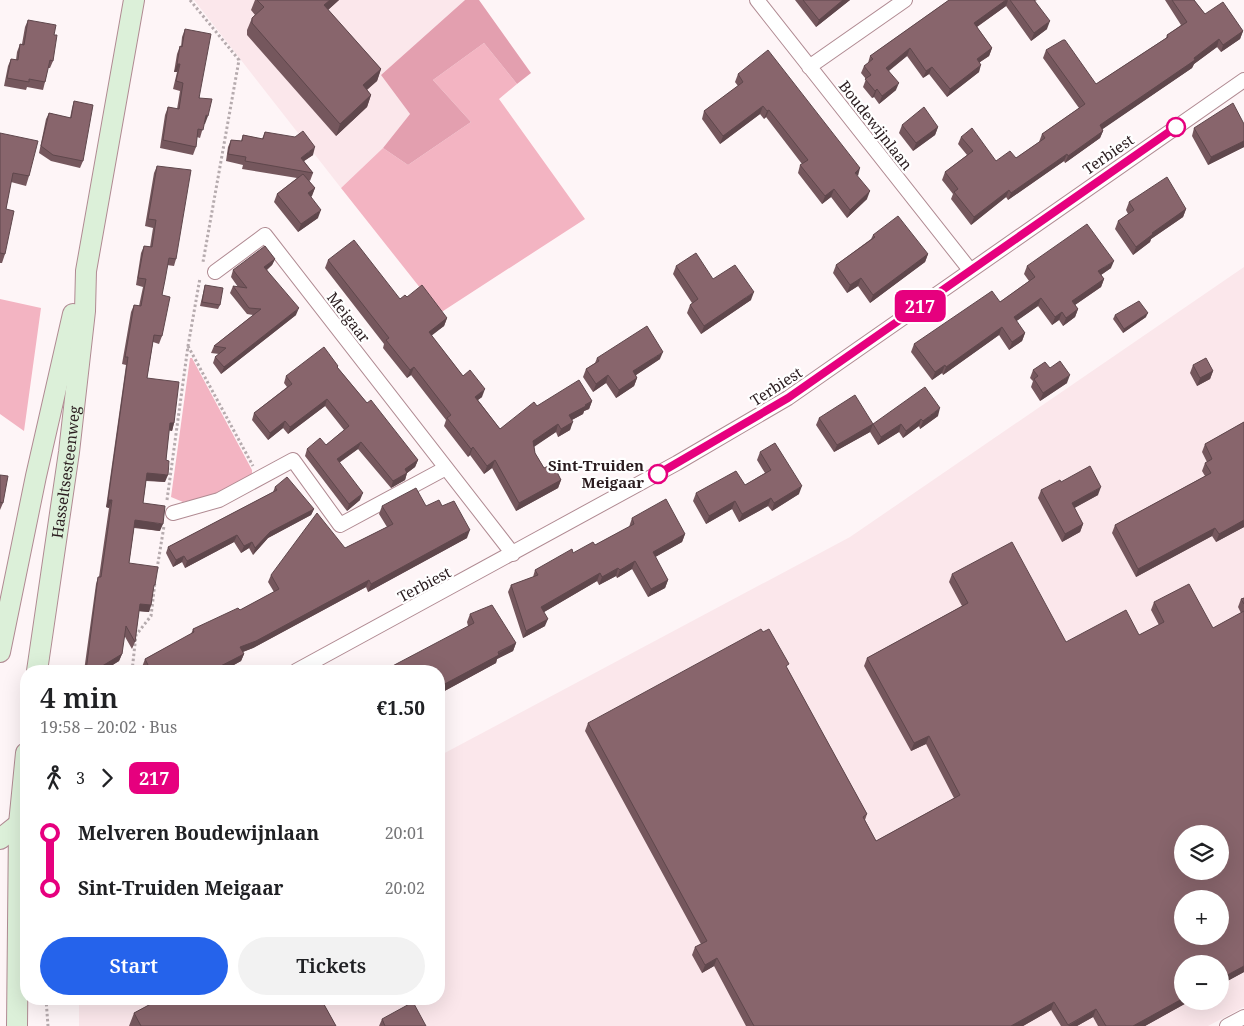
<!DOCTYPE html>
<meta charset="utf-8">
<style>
:root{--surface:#fff;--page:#f2f2f2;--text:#202124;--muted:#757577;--accent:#2563eb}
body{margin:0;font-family:"Noto Serif",serif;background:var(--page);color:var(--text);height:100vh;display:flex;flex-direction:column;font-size:19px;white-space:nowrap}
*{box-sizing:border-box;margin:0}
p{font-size:16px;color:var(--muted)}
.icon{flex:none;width:28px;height:28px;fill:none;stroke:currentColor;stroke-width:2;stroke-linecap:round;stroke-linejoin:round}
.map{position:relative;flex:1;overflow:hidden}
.side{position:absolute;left:20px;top:665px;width:425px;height:340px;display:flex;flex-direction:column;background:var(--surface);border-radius:20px;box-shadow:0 5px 20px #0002}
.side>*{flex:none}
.badge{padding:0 10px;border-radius:8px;font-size:18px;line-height:32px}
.tools{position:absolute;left:1174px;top:825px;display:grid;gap:10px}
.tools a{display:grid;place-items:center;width:55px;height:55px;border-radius:50%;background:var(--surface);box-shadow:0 5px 20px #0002;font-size:25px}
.map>.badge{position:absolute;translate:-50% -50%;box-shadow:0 0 0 2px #fff}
.legs{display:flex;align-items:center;gap:8px;height:55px;padding:0 20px;font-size:16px}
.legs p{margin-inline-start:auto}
.head{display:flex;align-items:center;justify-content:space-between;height:85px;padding:0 20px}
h1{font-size:28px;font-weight:600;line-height:38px}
.cta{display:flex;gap:10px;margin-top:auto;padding:10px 20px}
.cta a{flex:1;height:58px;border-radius:30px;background:var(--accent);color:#fff;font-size:20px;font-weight:600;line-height:58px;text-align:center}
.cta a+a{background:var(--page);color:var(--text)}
ul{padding:0 20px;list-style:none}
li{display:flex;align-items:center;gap:18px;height:55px;font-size:19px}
li i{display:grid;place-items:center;width:8px;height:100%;margin:0 6px;background:currentColor}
li i::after{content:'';width:12px;height:12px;margin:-6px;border:4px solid;border-radius:50%;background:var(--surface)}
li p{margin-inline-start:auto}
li:first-child i{background:linear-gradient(#0000 50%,currentColor 0)}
li:last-child i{background:linear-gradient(currentColor 50%,#0000 0)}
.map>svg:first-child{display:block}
</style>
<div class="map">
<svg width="1244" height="1026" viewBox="0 0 1244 1026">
<rect width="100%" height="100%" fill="#fef5f7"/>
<path fill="#fbe7eb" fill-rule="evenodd" d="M194,0H465L381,75L410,114L383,148L341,188Z
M1244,267V1007L1208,1026H79V999H439V756L850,537ZM1182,834H1220V871H1182ZM1182,899H1220V936H1182ZM1182,964H1220V1001H1182Z"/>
<path fill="#f3b4c2" d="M484,43L517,84L499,99L585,219L440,313L341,188L383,148L408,165L471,122L433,80Z
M0,299L41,308L24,431L0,414Z
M190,358H192L252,470V477L218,494L183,502L171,497Z"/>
<path fill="#e39faf" d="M465,0H479L531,73L517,84L484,43L433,80L471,122L408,165L383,148L410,114L381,75Z"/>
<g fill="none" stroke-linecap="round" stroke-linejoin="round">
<g stroke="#b08a92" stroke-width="16">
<path id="street" d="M757,0L970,270
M809,67L905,0
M215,272L265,235L513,554
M173,513L219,500L293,460L340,525L446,468
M296,671L677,463L788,398L1244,80
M1227,1026L1244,1017"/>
</g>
<g stroke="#b08a92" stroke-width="22">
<g id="secondary">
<path d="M0,652L36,476L73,314"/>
<path id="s1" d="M37,671L69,452L85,311L86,271L134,0"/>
<path d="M0,839L19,824"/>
<path d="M17,1026L19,824L26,753"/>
</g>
</g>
<path stroke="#b6abae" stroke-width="3" stroke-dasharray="2.5 2.5" stroke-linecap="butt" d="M190,0L239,60L203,262
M188,346L253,466
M167,500L188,346L200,278
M157,569L164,526
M132,671L136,635L151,616L155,582
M46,999L48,1026"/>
<use href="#street" stroke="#fff" stroke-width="14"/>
<use href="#secondary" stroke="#dcf0d9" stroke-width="20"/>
</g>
<path fill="#75575d" d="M255,0H339L328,10L381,69L377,81L367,90L371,95L367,107L336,136L247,35V30L252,18L255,15L251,10Z
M795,0H850L816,27Z
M949,0H1037L1035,1L1047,29L1031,41L1006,6L977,27L992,48L989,56L980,62L979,72L947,97L929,74L923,78L907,56L889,71L896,90L879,104L874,97L872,98L863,87L866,79L861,73L864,66L868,63L870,56Z
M1165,0H1194L1205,14L1243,31L1240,39L1221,52L1217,47L1194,64L1192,68L1102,129L1103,131L1100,138L1065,163L1064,161L1008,200L1006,197L971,225L951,199L953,194L942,180L945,172L967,155L958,144L961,137L996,161L1016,158L1039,142L1042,134L1079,108L1043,58L1046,50L1096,84L1166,38L1167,35L1181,25Z
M28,20L54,35L53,61L50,68H48L45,82L43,90L27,87L26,90L4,86L8,66L11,59L16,60L17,52L20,44H22L25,27Z
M185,29L205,124H204L200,138L197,137L196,147L193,155L160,148L165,115L168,107L177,109L180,91L173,89L177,72H174L177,54L180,46L181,47L182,37Z
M738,74L857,176L867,199L847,218L831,197L822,204L798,173L800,165L802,164L766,117L764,119L760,114L720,144L702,119L704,111L738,86L735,82Z
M74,101L83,161L80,168L51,161L39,153L46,119L49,113L70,118L72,108Z
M1244,124V147L1208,165L1192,136L1194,128Z
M902,125L938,127L935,135L913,151L899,133Z
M265,132L313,155L304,161L313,173L310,181L308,180L315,188L311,197L318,218L298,232L274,202L277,194L297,178L242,169L243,165L226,161L228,147L231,140L241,141L243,135L262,139Z
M0,133L29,176L26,186L11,182L6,209L5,254L2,263H0Z
M157,166L176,259L174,266L167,265L162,295V336L159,344L153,342L147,378L174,423L172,431L169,430L166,460L165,482L146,481L143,503L160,531L134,528L129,563L153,591L151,605L149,612L139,611L135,642L132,649L124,635L122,654L119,661L103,671H84L96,584L98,577H99L109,508L106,507L126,365L122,364L131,312L134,305L139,306L143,287L136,285L141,253L144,246L150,247L153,228L145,226L154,173Z
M1129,202L1186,209L1183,217L1151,239L1150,242L1133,255L1115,229L1118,221L1128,214L1126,210Z
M873,235L928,254L925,262L870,303L858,286L847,293L833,273L836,265L871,239Z
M275,259L272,265L267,270L296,315L221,374L213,363L215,357L219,354L211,353L214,346L253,315L247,314L230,293L233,286L238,287L231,277L233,270Z
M328,260L400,299L407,297L447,318L444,326L431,335L463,376L482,397L478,400L500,429L537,406L592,401L589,409L584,411L583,414L572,420L570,430L558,437L556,432L534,446L535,453L544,468L561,480L558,488L516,511L492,468L484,474L470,455L468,457L444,426L446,420L411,375L407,378L383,348L384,344L325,268Z
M676,266L751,300L701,334L687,313L690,305L692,303L673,274Z
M1027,266L1111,268L1101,275L1104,279L1101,287L1075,305L1078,309L1075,317L1063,326L1059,320L1052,325L1038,306L1016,321L1025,333L1022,341L1009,350L999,335L943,375L942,373L932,380L911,352L914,344L1000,302L1029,281L1024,274Z
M205,285L220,305L218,309L200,306Z
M1115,315L1146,317L1123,333L1113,319Z
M597,358L660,359L636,375L637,378L634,386L616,398L606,383L593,392L583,377L586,369L595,363Z
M1193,365L1213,371L1210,379L1197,386L1190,373Z
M338,366V368L367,403L418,460L415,467L407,473L405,480L391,488L358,449L339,463L360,500L347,511L305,456L307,449L326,445L344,430L325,406L288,434L283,428L268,440L252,420L254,413L287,387L284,383L286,376Z
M1050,368L1067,383L1040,401L1031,387L1033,381L1030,378L1033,370Z
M938,416L920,429L919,426L903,438L899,432L878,445L870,432L834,452L816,425L819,418L873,424Z
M1244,422V527L1216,542L1212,536L1136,577L1112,533L1115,525L1205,476L1202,471L1205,463L1207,462L1202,452L1205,444Z
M760,452L799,494L772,511L768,506L739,522L732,509L706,524L693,501L696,493L745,485L765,473L757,460Z
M0,475L3,503L0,510Z
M1061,482L1098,495L1074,508L1083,524L1080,532L1062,542L1038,498L1041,490Z
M275,487L314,509L311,515L268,538L253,555L249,548L241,553L234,542L185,568L182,562L173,567L166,553L168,547L273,492Z
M382,506H442L467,538L368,592L366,587L253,648L243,652L244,654L241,661L223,671H144L142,667L145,659L191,634L193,629L240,610L274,592L268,582L271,575L345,548L387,527L379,514Z
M632,518L685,534L682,542L655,557L668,580L665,588L648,597L632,569L617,578L616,576L599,585L597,581L544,612L545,626L523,638L508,592L511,585L533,577L535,570L595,545L629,527Z
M952,574L1066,642L1139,635L1159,625L1151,610L1154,602L1213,628L1241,613L1238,607L1241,599L1244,598V972L1220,985V964L1182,1001H1190L1145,1026H1098L1093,1017L1077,1026H1061L1051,1010L1023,1026H746L714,966L702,973L692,955L695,947L701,944L585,731L588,723L787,668L867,814L865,820L876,841L954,798L926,744L911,751L864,666L867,658L962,606L949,582Z
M470,614L516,643L513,651L497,659L496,663L439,694V671L468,626L467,622Z
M156,999H321L336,1026H129L134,1013L157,1001Z
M382,1019L426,1026H379Z"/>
<path fill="#5f474c" d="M330,0H339L320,17L324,5Z
M843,0H850L816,27L819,20Z
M1006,0H1008L1006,6L971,31L974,23Z
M1050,21L1047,29L1031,41L1034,33Z
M1243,31L1240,39L1221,52L1223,45Z
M1219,39L1217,47L1194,64L1192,68L1097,133L1100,125L1194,58Z
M910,48L907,56L883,75L886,68Z
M992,48L989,56L974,66L977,59Z
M177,64H180L177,72H174Z
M981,65L979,72L947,97L950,89Z
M932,67L929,74L923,78L926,71Z
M381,69L377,81L358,97L363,85Z
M899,83L896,90L879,104L882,96Z
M877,89L874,97L872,98L875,91Z
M371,95L367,107L336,136L340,124Z
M763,106L760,114L720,144L723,136Z
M769,110L766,117L764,119L767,111Z
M206,115L208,116L205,124H203Z
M938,127L935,135L913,151L916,143Z
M1103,131L1100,138L1065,163L1068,156Z
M1244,141V147L1208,165L1211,157Z
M315,147L313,155L298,165L301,158Z
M1067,154L1064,161L1008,200L1011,193Z
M860,168L858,176L855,173Z
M315,188L312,196L305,202L308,193Z
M834,189L831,197L822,204L825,196Z
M1009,190L1006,197L971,225L974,217Z
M870,191L867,199L847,218L850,210Z
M1186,209L1183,217L1151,239L1150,242L1133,255L1136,247L1152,233Z
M321,210L318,218L298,232L301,224Z
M928,254L925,262L870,303L873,295Z
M275,259L272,265L262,273L264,267Z
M1114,261L1111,268L1095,279L1098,271Z
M861,278L858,286L847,293L850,285Z
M1104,279L1101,287L1069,309L1072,301Z
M754,292L751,300L701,334L704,326Z
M1041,298L1038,306L1011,325L1014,317Z
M299,308L296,315L221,374L224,367Z
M1078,309L1075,317L1063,326L1066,318Z
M1062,312L1059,320L1052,325L1055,317Z
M1148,313L1146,317L1123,333L1124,329Z
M447,318L444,326L426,340L429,332Z
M1002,327L999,335L943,375L946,367Z
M1025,333L1022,341L1009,350L1012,342Z
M663,352L660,359L630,379L633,371Z
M945,365L942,373L932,380L935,372Z
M414,367L411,375L407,378L410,370Z
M1213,371L1210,379L1197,386L1200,378Z
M608,375L606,383L593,392L596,384Z
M1070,375L1067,383L1040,401L1043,393Z
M637,378L634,386L616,398L619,390Z
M485,389L482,397L472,404L475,397Z
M327,399L325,406L288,434L290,427Z
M592,401L589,409L584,411L583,414L566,423L569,415Z
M940,408L938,416L920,429L923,421Z
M921,419L919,426L903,438L906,431Z
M285,421L283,428L268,440L270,433Z
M573,422L570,430L558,437L561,429Z
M170,423H174L172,431L168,430Z
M558,424L556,432L531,449L533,441Z
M873,424L870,432L834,452L837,445Z
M901,424L899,432L878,445L881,437Z
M361,442L358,449L334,466L337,459Z
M473,447L470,455L468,457L471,449Z
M418,460L415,467L403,476L405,469Z
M495,460L492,468L484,474L487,466Z
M147,473L168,475L165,482L144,480Z
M407,473L405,480L391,488L393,481Z
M561,480L558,488L516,511L519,503Z
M802,486L799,494L772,511L774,503Z
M1101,487L1098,495L1069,511L1072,503Z
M363,493L360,500L347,511L349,504Z
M771,498L768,506L739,522L742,514Z
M108,500H112L109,508L106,507Z
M735,501L732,509L706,524L709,516Z
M314,509L311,515L268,538L253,555L255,548L270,532Z
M135,520L163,524L160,531L132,527Z
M1244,520V527L1216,542L1219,534Z
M1083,524L1080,532L1062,542L1065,534Z
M1215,528L1212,536L1136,577L1138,569Z
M470,530L467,538L368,592L371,584Z
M685,534L682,542L650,560L653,552Z
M237,535L234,542L185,568L187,561Z
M252,542L249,548L241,553L244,546Z
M184,556L182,562L173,567L176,560Z
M635,561L632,569L617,578L620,570Z
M618,568L616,576L599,585L602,577Z
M600,573L597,581L539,615L541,607Z
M369,580L366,587L253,648L237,654L240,647Z
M668,580L665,588L648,597L651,589Z
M140,604L151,605L149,612L137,611Z
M548,619L545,626L523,638L526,631Z
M516,643L513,651L497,659L496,663L439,694V687Z
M122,654L119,661L103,671H94Z
M244,654L241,661L223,671H211Z
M929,736L926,744L911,751L914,743Z
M717,958L714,966L702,973L705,965Z
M1244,966V972L1220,985V979Z
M1182,999V1001H1190L1145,1026H1133Z
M1054,1002L1051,1010L1023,1026H1011Z
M1096,1009L1093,1017L1077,1026H1068Z"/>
<path fill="#88656c" stroke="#5f474c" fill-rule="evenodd" d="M257,0H330L324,5L381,69L363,85L371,95L340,124L252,23V18L264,7Z
M803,0H843L819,20Z
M949,0H1006L974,23L992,48L977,59L981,65L950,89L932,67L926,71L910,48L886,68L899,83L882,96L877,89L875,91L865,79L871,75L864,66L873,59L870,56Z
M1010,0H1034L1050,21L1034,33Z
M1172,0H1194L1205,14L1223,2L1243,31L1223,45L1219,39L1194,58L1195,60L1100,125L1103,131L1068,156L1067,154L1011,193L1009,190L974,217L954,192L958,189L945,172L973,151L961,137L972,128L996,161L1010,151L1016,158L1045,138L1042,134L1085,104L1046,50L1063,40H1065L1096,84L1168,37L1167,35L1187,22Z
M28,20L56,25L54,35H57L53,61L50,60L45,82L29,79V82L7,78L11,59L18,60L20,44L24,45Z
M185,29L211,34L199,98L212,99L208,116L206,115L203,130L198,129L196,147L163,140L168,107L179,109L183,83L176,81L180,64H177L180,46L182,47Z
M768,50L860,168L855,173L870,191L850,210L834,189L825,196L800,165L808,160L769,110L767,111L763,106L723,136L704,111L743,82L738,74Z
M74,101L93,105L83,161L53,155L41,146L49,113L71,118Z
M1233,103L1244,124V141L1211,157L1194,128Z
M924,107L938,127L916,143L902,125Z
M303,131L315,147L301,158L313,173L245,161L246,157L228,154L231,140L242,141L243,135L263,139L265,132L295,137Z
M0,133L38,141L29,176L13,173L6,209L14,211L5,254L0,253Z
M157,166L191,170L176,259L169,258L165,280L162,295L170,297L162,336L154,335L147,378L179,382L174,423H170L166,460L169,461L168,475L147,473L143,503L165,506L163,524L135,520L129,563L158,567L155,585H154L151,605L140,604L135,642L126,626L122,654L94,671H86L98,577H101L112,500H108L128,357H125L134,305L141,306L146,279L138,278L144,246L152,247L156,220L148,219Z
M303,174L315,188L308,193L321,210L301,224L277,194Z
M1167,177L1186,209L1152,233L1153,234L1136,247L1118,221L1134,210L1129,202Z
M898,216L928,254L873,295L861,278L850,285L836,265L875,237L873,235Z
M1087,224L1114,261L1098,271L1104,279L1072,301L1078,309L1066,318L1062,312L1055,317L1041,298L1014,317L1025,333L1012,342L1002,327L946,367L945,365L935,372L914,344L992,291L1000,302L1035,277L1027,266Z
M354,240L400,299L405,295L407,297L422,285L447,318L429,332L463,376L470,370L485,389L475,397L500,429L534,402L537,406L579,380L592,401L585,405L586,406L569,415L573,422L561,429L558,424L533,441L535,453L544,468L553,464L561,480L519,503L495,460L487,466L473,447L471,449L447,418L451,415L414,367L410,370L386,340L389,338L328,260Z
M265,246L275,259L264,267L299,308L224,367L215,357L226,348L214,346L261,309L249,308L233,286L247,288L233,270Z
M696,253L713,279L735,265L754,292L704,326L690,305L698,299L676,266Z
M205,285L223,288L220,305L202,302Z
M1139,301L1148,313L1124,329L1115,315Z
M647,326L663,352L633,371L637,378L619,390L608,375L596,384L586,369L599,361L597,358Z
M324,347L338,366L337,367L367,403L371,400L418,460L405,469L407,473L393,481L361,442L337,459L363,493L349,504L307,449L320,438L326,445L349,426L327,399L290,427L285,421L270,433L254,413L292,384L286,376Z
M1206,358L1213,371L1200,378L1193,365Z
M1060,361L1070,375L1043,393L1034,379L1038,376L1033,370L1045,362L1050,368Z
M925,387L940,408L923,421L921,419L906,431L901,424L881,437L873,424Z
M855,395L873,424L837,445L819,418Z
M1244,422V520L1219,534L1215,528L1138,569L1115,525L1211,473L1205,463L1212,459L1205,444Z
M775,443L802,486L774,503L771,498L742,514L735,501L709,516L696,493L736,471L745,485L771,470L760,452Z
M1090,466L1101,487L1072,503L1083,524L1065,534L1041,490L1060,480L1061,482Z
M0,475L8,476L3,503L0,502Z
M287,477L314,509L270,532L255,548L252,542L244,546L237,535L187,561L184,556L176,560L168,547L277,490L275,487Z
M416,488L426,506L439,500L442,506L454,501L470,530L371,584L369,580L256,641L240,647L244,654L211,671H151L145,659L194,632L193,629L238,608L240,610L279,589L271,575L317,513L345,548L393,524L382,506Z
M666,499L685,534L653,552L668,580L651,589L635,561L620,570L618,568L602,577L600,573L541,607L548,619L526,631L511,585L538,575L535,570L572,549L573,553L593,542L595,545L634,524L632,518Z
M1012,542L1066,642L1126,610L1139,635L1164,622L1154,602L1189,584L1213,628L1244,611V966L1220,979V964H1182V999L1133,1026H1106L1096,1009L1068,1025L1054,1002L1011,1026H754L717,958L705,965L695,947L707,941L588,723L761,629L763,632L769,629L789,664L786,666L867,814L863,817L876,841L960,795L929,736L914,743L867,658L968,603L952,574ZM1182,834H1220V871H1182ZM1182,899H1220V936H1182Z
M1244,598V604L1241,599Z
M492,605L516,643L498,652L499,655L439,687V671H383L474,623L470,614Z
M160,999H321L336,1026H141L134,1013Z
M413,1002L426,1026H385L382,1019Z"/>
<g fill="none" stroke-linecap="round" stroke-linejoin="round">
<g stroke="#fff" stroke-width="11">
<path id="line-1" d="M658,474L788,398L1176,127"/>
</g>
<use href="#line-1" stroke="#e6007e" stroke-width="8"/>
</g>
<g fill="#fff" stroke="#e6007e" stroke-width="2.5">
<circle cx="1176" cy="127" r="9"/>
<circle cx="658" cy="474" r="9"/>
</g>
<g text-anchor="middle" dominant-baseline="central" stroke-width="4.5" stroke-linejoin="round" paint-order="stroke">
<g font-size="15" fill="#2a1c1f" stroke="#fff">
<text transform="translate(876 125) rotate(52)">Boudewijnlaan</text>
<text transform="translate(1108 154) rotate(-35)">Terbiest</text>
<text transform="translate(349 317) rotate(52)">Meigaar</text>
<text transform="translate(776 386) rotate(-33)">Terbiest</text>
<text stroke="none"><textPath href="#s1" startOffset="201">Hasseltsesteenweg</textPath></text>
<text transform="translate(424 584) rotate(-28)">Terbiest</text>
</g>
<g font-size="15" font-weight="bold" fill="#2a1c1f" stroke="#fff" text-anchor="end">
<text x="644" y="465">Sint-Truiden<tspan x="644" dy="17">Meigaar</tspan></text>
</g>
</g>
</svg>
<div class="tools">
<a><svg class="icon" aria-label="layers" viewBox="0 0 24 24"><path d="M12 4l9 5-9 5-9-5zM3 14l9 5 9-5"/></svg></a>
<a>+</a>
<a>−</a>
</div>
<b class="badge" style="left:920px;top:306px;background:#e6007e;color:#fff">217</b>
<section class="side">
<div class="head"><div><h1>4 min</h1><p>19:58 – 20:02 · Bus</p></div><b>€1.50</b></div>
<div class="legs"><svg class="icon" aria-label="walk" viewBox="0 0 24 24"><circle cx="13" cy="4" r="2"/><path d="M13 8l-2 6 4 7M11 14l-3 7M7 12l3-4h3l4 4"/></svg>3<svg class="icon" aria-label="forward" viewBox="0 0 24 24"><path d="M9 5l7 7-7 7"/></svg><b class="badge" style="background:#e6007e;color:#fff">217</b></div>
<ul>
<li><i style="color:#e6007e"></i><b>Melveren Boudewijnlaan</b><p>20:01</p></li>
<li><i style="color:#e6007e"></i><b>Sint-Truiden Meigaar</b><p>20:02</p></li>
</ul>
<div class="cta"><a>Start</a><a>Tickets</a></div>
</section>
</div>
